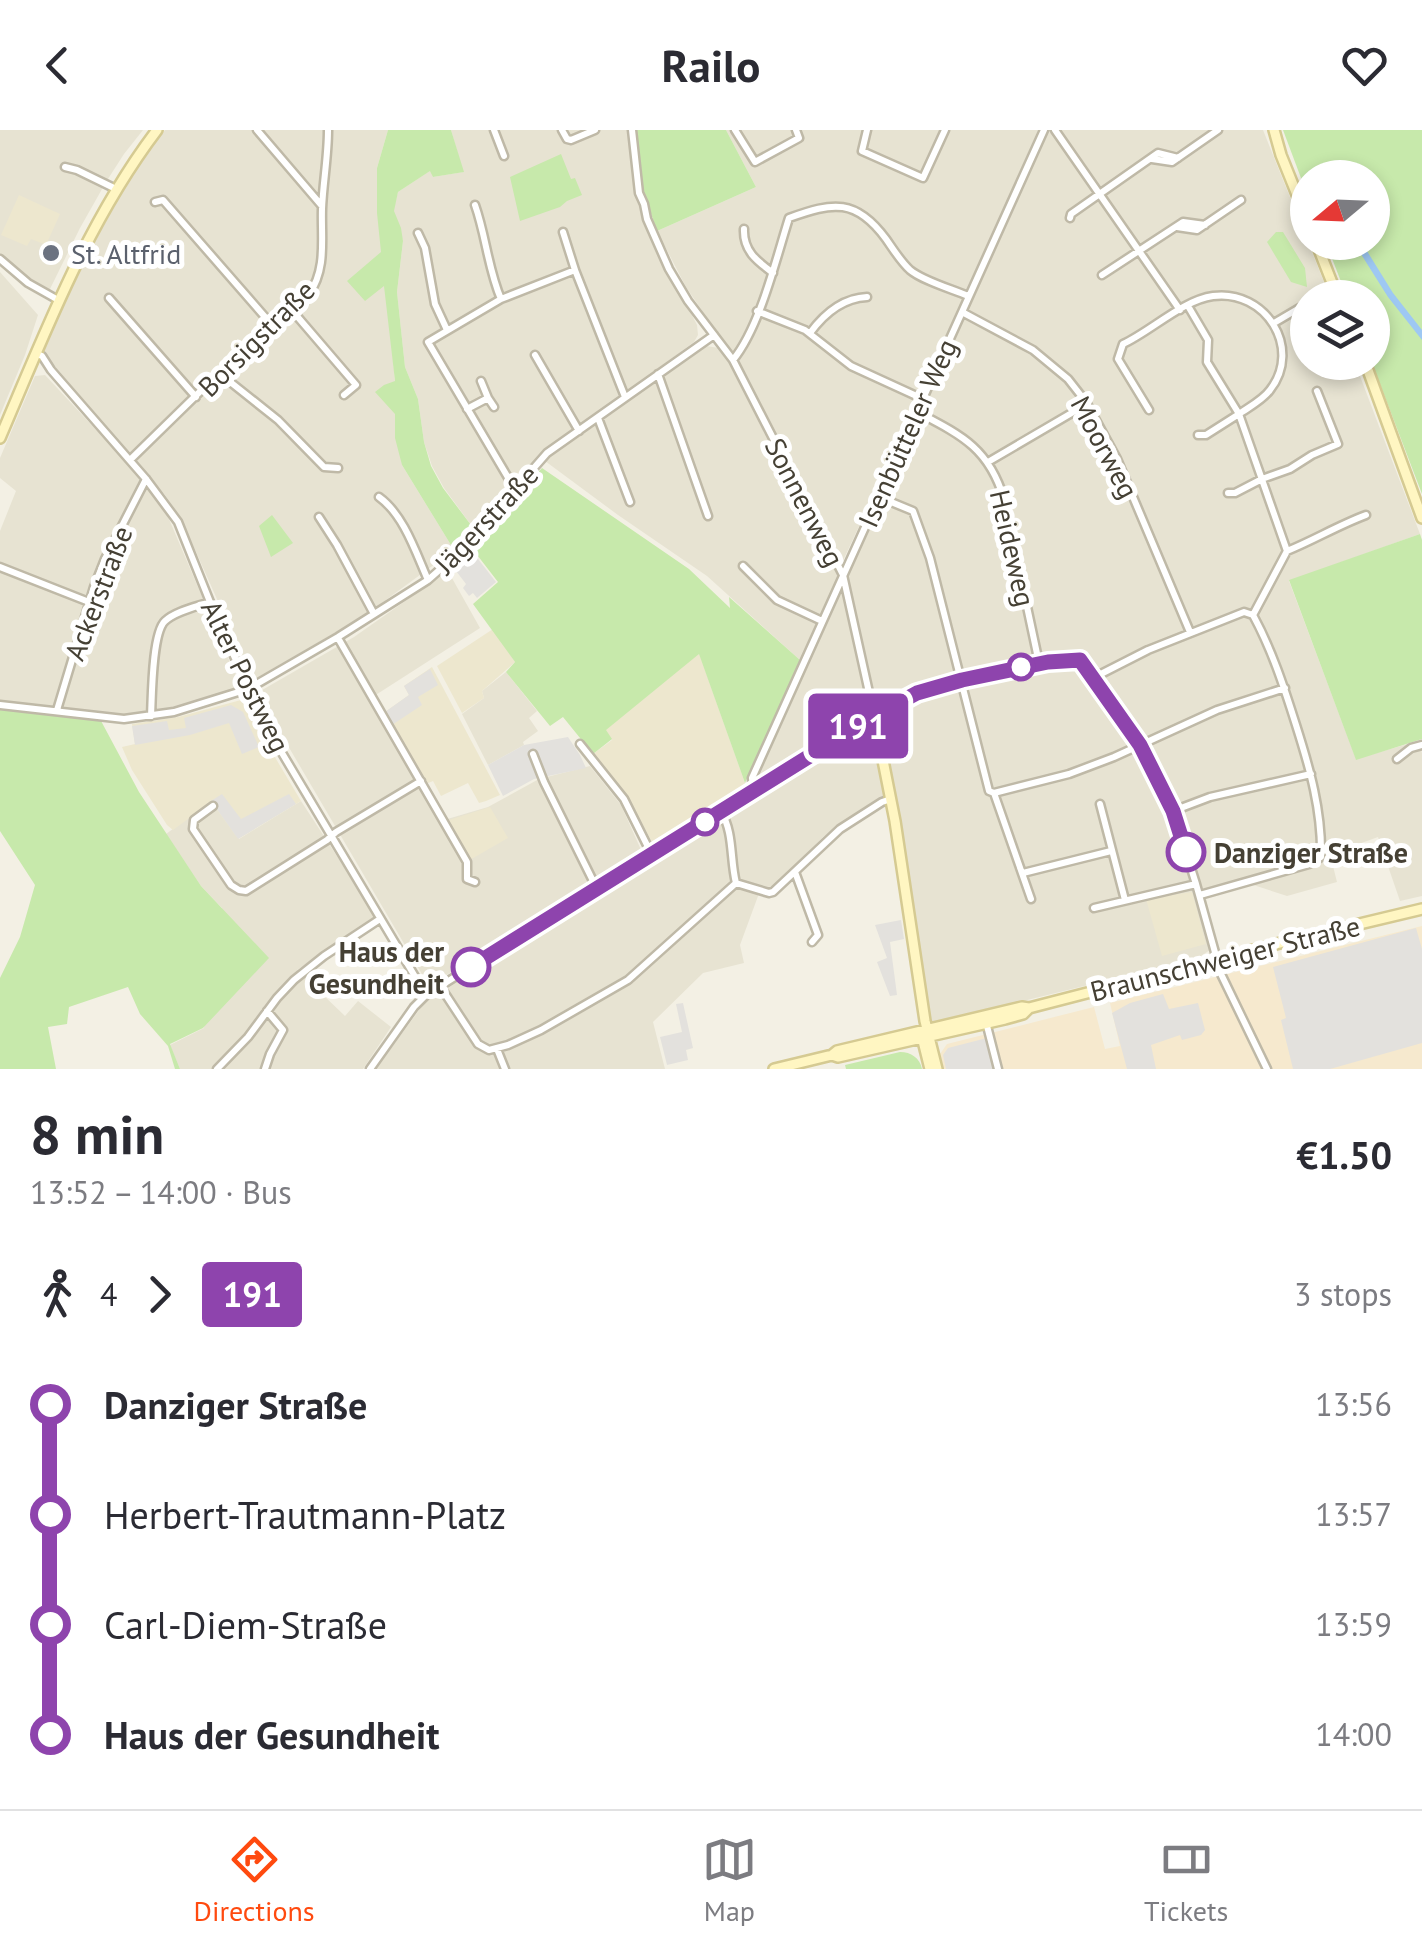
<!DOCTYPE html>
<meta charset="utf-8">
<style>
:root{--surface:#fff;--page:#f2f2f3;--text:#2b2b33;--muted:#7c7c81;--line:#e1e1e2;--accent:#ff4a0f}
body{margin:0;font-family:"PT Sans",sans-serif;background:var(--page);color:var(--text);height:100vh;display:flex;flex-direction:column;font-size:38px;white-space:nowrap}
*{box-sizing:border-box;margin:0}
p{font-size:32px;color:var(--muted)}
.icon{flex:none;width:55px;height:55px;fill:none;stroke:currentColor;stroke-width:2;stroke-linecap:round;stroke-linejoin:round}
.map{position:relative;height:939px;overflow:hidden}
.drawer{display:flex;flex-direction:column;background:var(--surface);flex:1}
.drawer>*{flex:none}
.badge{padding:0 20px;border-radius:8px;font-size:35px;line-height:65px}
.needle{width:65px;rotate:251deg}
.buttons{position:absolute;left:1290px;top:30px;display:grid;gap:20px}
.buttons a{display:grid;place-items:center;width:100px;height:100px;border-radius:50%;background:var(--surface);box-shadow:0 5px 15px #0003;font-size:50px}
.map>.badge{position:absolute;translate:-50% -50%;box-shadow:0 0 0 5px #fff}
.legs{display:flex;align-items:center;gap:15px;height:110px;padding:0 30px;font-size:32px}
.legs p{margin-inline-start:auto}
.head{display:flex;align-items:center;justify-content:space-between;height:170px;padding:0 30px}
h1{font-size:55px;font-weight:700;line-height:75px}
ul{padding:0 30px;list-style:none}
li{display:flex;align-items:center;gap:35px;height:110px;font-size:38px}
li i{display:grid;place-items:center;width:15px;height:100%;margin:0 12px;background:currentColor}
li i::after{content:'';width:25px;height:25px;margin:-12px;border:8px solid;border-radius:50%;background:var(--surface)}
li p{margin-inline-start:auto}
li:first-child i{background:linear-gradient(#0000 50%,currentColor 0)}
li:last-child i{background:linear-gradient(currentColor 50%,#0000 0)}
header{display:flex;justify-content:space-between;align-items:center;height:130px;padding:0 30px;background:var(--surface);font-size:45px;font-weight:700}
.dock{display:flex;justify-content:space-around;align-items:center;height:140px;border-top:2px solid var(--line);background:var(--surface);font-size:28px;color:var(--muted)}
.dock a{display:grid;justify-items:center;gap:5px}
.dock .on{color:var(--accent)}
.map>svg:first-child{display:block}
</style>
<header><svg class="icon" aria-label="back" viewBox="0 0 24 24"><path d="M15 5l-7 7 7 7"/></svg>Railo<svg class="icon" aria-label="heart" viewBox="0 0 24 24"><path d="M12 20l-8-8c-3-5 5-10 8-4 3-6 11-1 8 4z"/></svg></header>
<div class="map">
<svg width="1422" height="939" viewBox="0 0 1422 939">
<rect width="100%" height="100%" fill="#f3f0e4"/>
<path fill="#e7e3d2" d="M0,0H143L124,24L106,52L80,98L49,161L45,160L11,137L0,126Z
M165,0H388L377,38L402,335L454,420L364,486L253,550L180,386L165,365L42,221L87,126L132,44Z
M451,0H629L632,48L652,106L697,195L698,205L694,212L540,325L474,399L444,358L432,336L424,312L418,269L405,237L397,162L403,111L393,81L398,62L431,40L433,47L463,42Z
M726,0H1038L952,196L841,435L734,228L686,157L657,101L756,57Z
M1050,0H1263L1330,167L1308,168V232L1355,233L1420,404L1289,451L1356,629L1418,611L1422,623V766L1400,771L1378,707L1356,715L1359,728L1333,736L1337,752L1287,766L1238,750L1195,762L1210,820L1198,828L937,892L932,891L926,883L896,667L845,441L1040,10Z
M0,142L38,185L25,225L0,285Z
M706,216L719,218L729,233L838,446L800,530L707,446L618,385L545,331L670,237Z
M45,245L141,348L166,382L241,558L204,572L117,587L63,578L0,571V401L16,361L0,348V328L35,246Z
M448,441L480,498L371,568L444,690L488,677L539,649L590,636L621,675L642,722L437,851H426L257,563L354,507Z
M838,453L844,467L887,666L848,688L823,707L775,756L761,758L740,815L744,833L703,843L653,892L665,939H376L425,872L709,698L747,666Z
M506,542L537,581L529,588L538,601L523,612L524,615L488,635L462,584L484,568L482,561Z
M211,671L239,709L301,671L376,786L297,840L345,886L358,871L391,897L363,939H180L170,915L204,898L222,778L201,756L166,704Z"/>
<path fill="#f6e9ce" d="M1422,796V939H944L940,924L947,914L1094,877L1105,919L1120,916L1110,873Z"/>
<path fill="#ede7ce" d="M19,65L60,84L46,115L31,109L27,116L1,105Z
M493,499L515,532L482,561L484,568L462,583L437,536Z
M699,523L745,653L746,661L655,718L628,667L593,624L612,610L605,600Z
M432,537L500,665L486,671L479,673L468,653L441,666L433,651L426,654L385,582L409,565L404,556Z
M241,570L301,671L238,709L211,672L173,700L167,695L132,640L122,617L135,614L132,594L178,587Z
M490,677L508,708L468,731L446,691Z
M1192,762L1206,814L1162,826L1146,769Z"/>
<path fill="#c7e9ab" d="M388,0H451L464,42L433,47L430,41L398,62L394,81L401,98L403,111L397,162L405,237L418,269L424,312L431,336L443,358L474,399L454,420L402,335L395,308V284L375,262L384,255L395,251L384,156L365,171L347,151L381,122L377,83V38Z
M636,0H726L756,57L657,101L639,49Z
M1283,0H1422V364L1372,233V168L1347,167L1326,113L1372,112V48H1308L1307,64Z
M561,24L571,49L575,48L582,65L567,71L560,77L520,91L510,47Z
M1276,102H1283L1305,138L1307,157L1291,152L1267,112Z
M542,338L689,439L730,478L729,467L800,530L745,653L699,524L606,600L612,609L593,624L563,587L550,596L506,542L515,532L473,474L498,452L471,417Z
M272,385L293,413L271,427L259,396Z
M1420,404L1422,410V609L1356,630L1289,450Z
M0,580L100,589L139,662L201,756L269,828L203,898L170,914L180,939H175L168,916L140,884L128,857L69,877L67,894L48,897L56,939H0V848L20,807L35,755L0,701Z
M900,922C911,922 920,928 922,939H846L845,935Z"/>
<path fill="#e3e1dd" d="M471,420L496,452L477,468L473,463L469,466L463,458L466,454L453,437Z
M430,539L438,555L418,567L422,575L392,595L385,582L409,565L404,556Z
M231,575L243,582L259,617L242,624L229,593L190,605L135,615L132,596L167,591L169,600L186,598L184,588Z
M568,607L580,625L586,638L534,649L503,666L488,635L524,615Z
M222,664L241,689L289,664L296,674L238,709L211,671Z
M901,790L904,809L890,812L897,865L890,866L877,832L887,828L875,795Z
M1416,798L1422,819V913L1330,939H1293L1281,890L1286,888L1273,837Z
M1163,864L1169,879L1198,873L1205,900L1201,905L1182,910L1180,905L1151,915L1156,939H1127L1112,883L1130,873Z
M683,873L693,918L686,920L688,930L667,935L660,907L682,902L676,874Z
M987,908L994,939H946L943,925L948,918Z"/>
<path fill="#9ec8f3" d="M1354,113H1362L1393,163L1422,200V210L1388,167Z"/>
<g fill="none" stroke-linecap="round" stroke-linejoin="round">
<g stroke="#bfb9a7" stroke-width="11">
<path id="street" d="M257,0L322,76
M494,0L504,26
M562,0L567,9L571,10L595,0
M632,0L639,63L644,74L647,89L669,139L688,171L733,230L843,445L874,585
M735,0L755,32L799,8L796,0
M867,0L862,21L923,48L945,0
M1055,0L1180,180
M1152,29L1172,32L1218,0
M65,37L77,40L116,59
M155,72L163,70L272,195
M475,75C486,106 488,139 501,169
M1070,88L1071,84L1158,23L1178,28
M1177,97L1197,100L1241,70
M744,99C743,121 757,131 773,143
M563,102L575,140
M418,103L425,118L435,174L447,200
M0,129L28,153L60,171
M1102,145L1183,92L1205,95
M109,168L196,267
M1317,168L1334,159
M1188,176L1208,210L1207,232L1239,284L1206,305H1198
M290,178L356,255L344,265
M757,181L805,200L851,236L923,269
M962,182L1033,220L1068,249L1086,272L1117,329L1190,502
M1274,193L1308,173
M810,203C824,184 843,168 867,167
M37,224L42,226L51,240L146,349L178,392L210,472L263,591L426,865
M535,225L579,301
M733,230C760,197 776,129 789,88C833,72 856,68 886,109C893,119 901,132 910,140C923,151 952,159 968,166
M219,243L278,290L324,337L338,338
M658,244L708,386
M488,268L494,277
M467,279L488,268L481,251
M1149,280L1118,229L1123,214C1151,201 1183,170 1213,166C1265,159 1303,218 1270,260C1263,270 1249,277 1239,284L1287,421L1253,485
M917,282C961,305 989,318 1004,369L1039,533
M598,288L630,372
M130,330L219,243L309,164C327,139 321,108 322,79C323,53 328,27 328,0
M988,332L1087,274
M516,361L428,212L501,169L575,140L625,267
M1228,363H1235L1262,349L1290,339L1312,325L1338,314L1317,261
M379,367C404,385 416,423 428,450
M879,367L913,381L930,428L989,661L994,663L1069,644L1114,627L1217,580L1285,558
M319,387L337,415L374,484
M1287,421C1314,410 1339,395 1366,385
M743,436L777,470L822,491
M0,437L89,472
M338,508L467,732V749L475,752
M1093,548L1148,520L1244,482L1253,485
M0,575L124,589L174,582L248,559L338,507L428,450L462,420L547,323L714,205
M57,580L94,457L105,429L146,349
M151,586C152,567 152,503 165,491C176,481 196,477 210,472
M580,614L624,669L652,725
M533,624L544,652L597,759
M1397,629L1411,618L1422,615
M753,661L752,648L775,597L1044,0
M994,663L1031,769
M1100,674L1125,770
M213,676L194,690L193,699L231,755L239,760L246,761L327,710L336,702L421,651
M1173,681L1210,667L1311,644
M795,742L818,805L812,812
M1023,743L1111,721
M736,753L769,763L773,762L840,699L882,672L891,669
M1200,765L1309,734L1321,727C1322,681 1310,639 1296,595C1284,557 1272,520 1253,485
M1094,778L1196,754
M440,856L478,914L489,920L508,915L541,900L628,850L736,753C730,730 734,702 721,682
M986,892L998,939
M497,919L505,939
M217,939L248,907L277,868L294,850L324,826L380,789
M265,939L270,924L283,900L267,881
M370,939L414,877L426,865L874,585L929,559L1003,540L1070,529L1081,530L1140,615L1162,655L1173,681L1196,754L1221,844L1267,939"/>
</g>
<g stroke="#d5ca92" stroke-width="14">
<path id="secondary" d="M1274,0L1281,25L1308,92
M1316,112L1338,168
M1365,232L1422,388
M0,308C45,203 87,92 157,0
M874,585L895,691L925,891L937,939
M921,903L930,939
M832,925L837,921L1022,877L1029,878L1284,812L1422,779
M774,939L832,925L838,927L1005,889L1023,884L1029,878"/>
</g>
<use href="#street" stroke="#fff" stroke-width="6"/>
<use href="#secondary" stroke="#fff6c2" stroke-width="9"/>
</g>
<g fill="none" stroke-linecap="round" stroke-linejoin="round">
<g stroke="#fff" stroke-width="22">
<path id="line-1" d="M471,837L874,586L917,563L962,550L1048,532L1080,530L1140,615L1173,681L1186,722"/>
</g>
<use href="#line-1" stroke="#8e44ad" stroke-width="15"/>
</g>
<circle fill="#6b7280" stroke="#fff" stroke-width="4" cx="51" cy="123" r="10"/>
<g fill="#fff" stroke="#8e44ad" stroke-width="5">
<circle cx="1021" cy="537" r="12"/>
<circle cx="705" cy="692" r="12"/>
<circle cx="1186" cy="722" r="18"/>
<circle cx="471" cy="837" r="18"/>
</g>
<g text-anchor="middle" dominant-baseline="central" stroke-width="10" stroke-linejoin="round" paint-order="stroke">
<g font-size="28" fill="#5b616d" stroke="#fff" text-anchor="start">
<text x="71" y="123">St. Altfrid</text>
</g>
<g font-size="28" fill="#454034" stroke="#fff">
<text transform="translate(256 208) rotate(-45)">Borsigstraße</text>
<text transform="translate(907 303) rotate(-66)">Isenbütteler Weg</text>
<text transform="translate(1105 317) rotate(62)">Moorweg</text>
<text transform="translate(805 372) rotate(63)">Sonnenweg</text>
<text transform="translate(486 389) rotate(-47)">Jägerstraße</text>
<text transform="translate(1013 418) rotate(77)">Heideweg</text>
<text transform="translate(98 463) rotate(-69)">Ackerstraße</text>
<text transform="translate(246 546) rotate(64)">Alter Postweg</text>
<text transform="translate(1225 828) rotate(-14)">Braunschweiger Straße</text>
</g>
<g font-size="28" font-weight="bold" fill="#454034" stroke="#fff" text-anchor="start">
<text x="1214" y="722">Danziger Straße</text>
<text x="444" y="821" text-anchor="end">Haus der<tspan x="444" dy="32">Gesundheit</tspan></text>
</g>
</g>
</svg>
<div class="buttons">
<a><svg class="needle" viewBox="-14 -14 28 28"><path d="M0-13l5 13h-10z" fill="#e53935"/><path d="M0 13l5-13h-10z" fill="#7c7c81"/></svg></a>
<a><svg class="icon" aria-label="layers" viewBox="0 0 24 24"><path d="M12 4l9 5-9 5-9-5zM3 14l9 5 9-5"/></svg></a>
</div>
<b class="badge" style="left:858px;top:596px;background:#8e44ad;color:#fff">191</b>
</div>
<section class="drawer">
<div class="head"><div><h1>8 min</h1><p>13:52 – 14:00 · Bus</p></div><b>€1.50</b></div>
<div class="legs"><svg class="icon" aria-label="walk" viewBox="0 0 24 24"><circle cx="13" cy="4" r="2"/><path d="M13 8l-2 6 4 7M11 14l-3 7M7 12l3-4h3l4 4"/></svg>4<svg class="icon" aria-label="forward" viewBox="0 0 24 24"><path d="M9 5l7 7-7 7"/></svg><b class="badge" style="background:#8e44ad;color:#fff">191</b><p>3 stops</p></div>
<ul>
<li><i style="color:#8e44ad"></i><b>Danziger Straße</b><p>13:56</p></li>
<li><i style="color:#8e44ad"></i><span>Herbert-Trautmann-Platz</span><p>13:57</p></li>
<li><i style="color:#8e44ad"></i><span>Carl-Diem-Straße</span><p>13:59</p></li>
<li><i style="color:#8e44ad"></i><b>Haus der Gesundheit</b><p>14:00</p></li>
</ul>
</section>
<nav class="dock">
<a class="on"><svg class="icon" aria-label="directions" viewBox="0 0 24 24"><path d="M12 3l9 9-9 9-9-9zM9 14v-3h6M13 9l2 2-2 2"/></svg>Directions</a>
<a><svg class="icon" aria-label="map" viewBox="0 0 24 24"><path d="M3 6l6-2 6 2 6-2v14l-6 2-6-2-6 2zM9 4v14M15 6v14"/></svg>Map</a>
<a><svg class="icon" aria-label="tickets" viewBox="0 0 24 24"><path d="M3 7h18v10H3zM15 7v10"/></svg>Tickets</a>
</nav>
